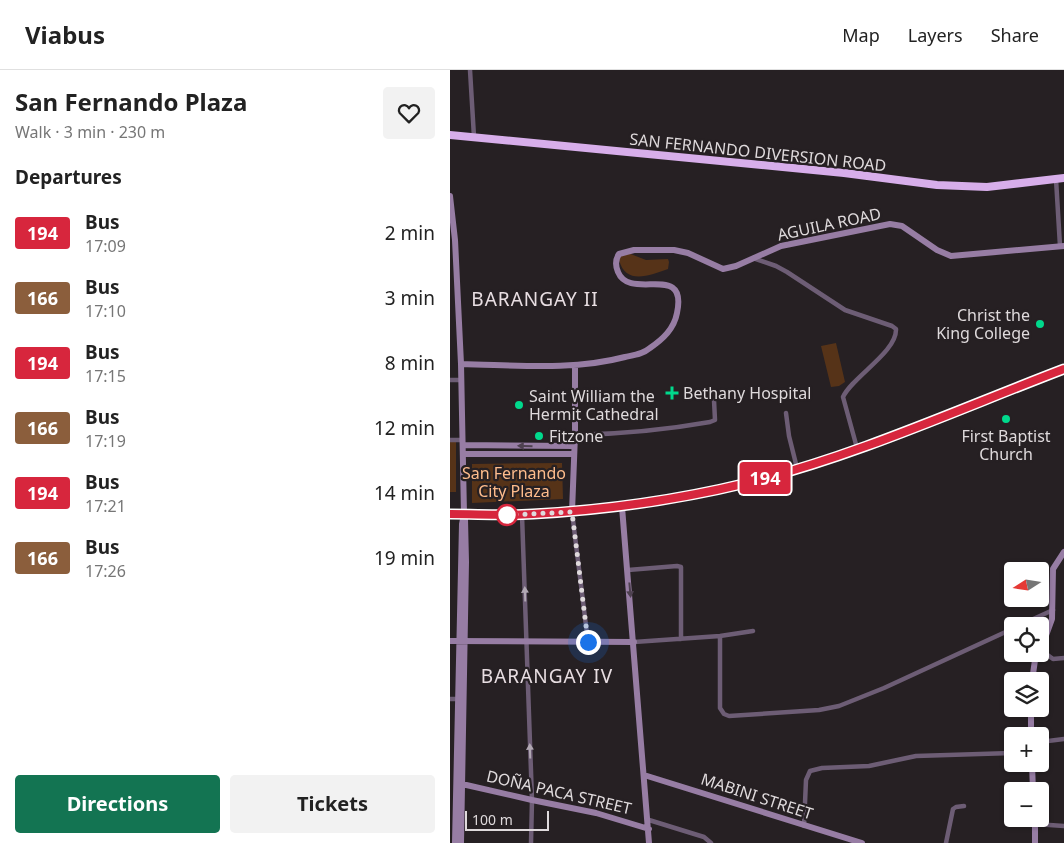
<!DOCTYPE html>
<meta charset="utf-8">
<style>
:root{--surface:#fff;--page:#f2f2f2;--text:#222;--muted:#767676;--line:#e0e0e0;--accent:#137452}
body{margin:0;font-family:"Noto Sans",sans-serif;background:var(--page);color:var(--text);height:100vh;display:flex;flex-direction:column;font-size:19px;white-space:nowrap}
*{box-sizing:border-box;margin:0}
p{font-size:16px;color:var(--muted)}
.icon{flex:none;width:28px;height:28px;fill:none;stroke:currentColor;stroke-width:2;stroke-linecap:round;stroke-linejoin:round}
.map{position:relative;flex:1;overflow:hidden}
.sheet{display:flex;flex-direction:column;background:var(--surface);width:450px}
.sheet>*{flex:none}
.badge{padding:0 10px;border-radius:4px;font-size:18px;line-height:32px}
.needle{width:32px;rotate:258deg}
.fabs{position:absolute;left:554px;top:492px;display:grid;gap:10px}
.fabs a{display:grid;place-items:center;width:45px;height:45px;border-radius:5px;background:var(--surface);box-shadow:0 1px 4px #0004;font-size:25px}
.scale{position:absolute;left:15px;bottom:12px;width:84px;box-sizing:border-box;padding-left:5px;border:2px solid #dfdadc;border-top:0;font-size:14px;line-height:18px;white-space:nowrap;color:#dfdadc;-webkit-text-stroke:4px #262023;paint-order:stroke}
.you{position:absolute;width:25px;height:25px;margin:-12px;border:4px solid #fff;border-radius:50%;background:#1a73e8;box-shadow:0 0 0 8px #1a73e833}
.map>.badge{position:absolute;translate:-50% -50%;box-shadow:0 0 0 2px #fff}
h2{padding:0 15px;font-size:19px;line-height:45px}
.round{display:grid;place-items:center;flex:none;width:52px;height:52px;border-radius:5px;background:var(--page)}
.summary{display:flex;align-items:center;justify-content:space-between;height:85px;padding:0 15px}
h1{font-size:24px;font-weight:700;line-height:38px}
.primary-button{display:flex;gap:10px;margin-top:auto;padding:10px 15px}
.primary-button a{flex:1;height:58px;border-radius:5px;background:var(--accent);color:#fff;font-size:20px;font-weight:700;line-height:58px;text-align:center}
.primary-button a+a{background:var(--page);color:var(--text)}
ul{padding:0;list-style:none}
li{display:flex;align-items:center;gap:15px;height:65px;padding:0 15px}
li div{flex:1}
li b{display:block;font-size:19px}
li em{font-style:normal}
li .badge{min-width:55px;font-weight:700;text-align:center}
header{display:flex;align-items:center;gap:30px;box-sizing:border-box;height:70px;padding:0 25px;background:var(--surface);border-bottom:1px solid var(--line)}
header strong{font-size:24px}
nav{display:flex;gap:28px;margin-inline-start:auto;font-size:18px}
main{display:flex;flex:1;min-height:0}
.map>svg:first-child{display:block}
</style>
<header>
<strong>Viabus</strong>
<nav><a>Map</a><a>Layers</a><a>Share</a></nav>
</header>
<main>
<section class="sheet">
<div class="summary"><div><h1>San Fernando Plaza</h1><p>Walk · 3 min · 230 m</p></div><a class="round"><svg class="icon" aria-label="heart" viewBox="0 0 24 24"><path d="M12 20l-8-8c-3-5 5-10 8-4 3-6 11-1 8 4z"/></svg></a></div>
<h2>Departures</h2>
<ul>
<li><span class="badge" style="background:#d7263d;color:#fff">194</span><div><b>Bus</b><p>17:09</p></div><em>2 min</em></li>
<li><span class="badge" style="background:#8b5e3c;color:#fff">166</span><div><b>Bus</b><p>17:10</p></div><em>3 min</em></li>
<li><span class="badge" style="background:#d7263d;color:#fff">194</span><div><b>Bus</b><p>17:15</p></div><em>8 min</em></li>
<li><span class="badge" style="background:#8b5e3c;color:#fff">166</span><div><b>Bus</b><p>17:19</p></div><em>12 min</em></li>
<li><span class="badge" style="background:#d7263d;color:#fff">194</span><div><b>Bus</b><p>17:21</p></div><em>14 min</em></li>
<li><span class="badge" style="background:#8b5e3c;color:#fff">166</span><div><b>Bus</b><p>17:26</p></div><em>19 min</em></li>
</ul>
<div class="primary-button"><a>Directions</a><a>Tickets</a></div>
</section>
<div class="map">
<svg width="614" height="773" viewBox="0 0 614 773">
<rect width="100%" height="100%" fill="#262023"/>
<path fill="#563318" d="M178,183L196,190L218,189L219,192L218,199C200,205 176,216 169,190L171,186Z
M386,273L395,312L389,316L381,317L371,276Z
M0,372H6V422H0Z
M112,393L113,429L22,433V394Z"/>
<g fill="none" stroke-linecap="round" stroke-linejoin="round">
<path stroke="#6d5d75" stroke-width="4.5" d="M20,0L24,67
M606,109L610,176
M303,188L326,196L337,202L395,240L442,256L446,259C447,282 402,307 393,327L407,378
M0,310H11
M336,343L339,366L347,398
M125,365C170,364 215,360 260,352L265,350L264,330
M0,370H12
M122,442L138,572
M72,445L82,730L81,773
M178,500L227,496L231,497V569
M568,556L603,540
M270,566V638L274,644L279,646L369,640L389,636L434,618L562,559
M184,572L270,566L303,561
M591,580L603,589L614,588
M0,629H8
M590,672L614,669
M199,750L254,767L261,773
M585,754L614,756
M354,756L356,710L360,701L372,698L419,696L466,686L562,683
M496,773L503,739L506,737L514,736"/>
<path stroke="#977da4" stroke-width="6" d="M0,126L5,170L11,294L14,444L12,454L5,773
M11,294C66,295 122,301 175,287C184,285 193,284 200,278C213,269 224,259 227,243C238,191 180,232 168,202C165,195 165,190 169,184L184,180H224L238,183L273,199L286,196L331,176L440,154L452,156L487,180L501,186L614,176
M13,375L124,376
M13,384H123
M172,437L199,773
M122,442L125,365V295
M0,571L184,572
M590,582L602,549L603,499L614,482
M582,611L585,590L589,584
M581,666V639
M582,694L583,721
M194,705L412,773
M12,714L82,730L146,743L199,759
M585,749V773
M11,773L16,492L15,449"/>
<path stroke="#b897c9" stroke-width="7" d="M0,444C28,444 56,446 83,444C155,441 227,431 297,413C406,386 509,339 614,299"/>
<path stroke="#d7aeea" stroke-width="8" d="M0,65L394,103L487,115L537,117L614,108"/>
</g>
<defs><path id="oneway-solid" d="M-6-.8H1V-3.2L6.5 0L1 3.2V.8H-6Z" transform="scale(1.25)"/></defs>
<g fill="#4e4150">
<use href="#oneway-solid" transform="translate(75 376) rotate(-179)"/>
<use href="#oneway-solid" transform="translate(180 520) rotate(85)"/>
</g>
<g fill="#b1a8b3">
<use href="#oneway-solid" transform="translate(75 524) rotate(-92)"/>
<use href="#oneway-solid" transform="translate(80 681) rotate(-92)"/>
</g>
<g fill="none" stroke-linecap="round" stroke-linejoin="round">
<g stroke="#fff" stroke-width="11">
<path id="line" d="M0,444C28,444 56,446 83,444C155,440 227,430 297,413C406,386 509,339 614,299"/>
</g>
<use href="#line" stroke="#d7263d" stroke-width="8"/>
<path stroke="#dfdadc" stroke-width="5" stroke-dasharray="0 9" d="M57,445L122,442L138,572"/>
</g>
<g fill="#00d98c" stroke="#262023" stroke-width="2">
<circle cx="590" cy="254" r="5"/>
<path d="M219.5 315.5h5v5h5v5h-5v5h-5v-5h-5v-5h5z"/>
<circle cx="69" cy="335" r="5"/>
<circle cx="556" cy="349" r="5"/>
<circle cx="89" cy="366" r="5"/>
</g>
<circle fill="#fff" stroke="#d7263d" stroke-width="2.5" cx="57" cy="445" r="10"/>
<g text-anchor="middle" dominant-baseline="central" stroke-width="4.5" stroke-linejoin="round" paint-order="stroke">
<g font-size="16" fill="#dfdadc" stroke="#262023">
<text transform="translate(308 82) rotate(6)">SAN FERNANDO DIVERSION ROAD</text>
<text transform="translate(379 154) rotate(-12)">AGUILA ROAD</text>
<text transform="translate(109 722) rotate(13)">DOÑA PACA STREET</text>
<text transform="translate(307 726) rotate(18)">MABINI STREET</text>
</g>
<g font-size="16" fill="#dfdadc" stroke="#262023" text-anchor="start">
<text x="580" y="245" text-anchor="end">Christ the<tspan x="580" dy="18">King College</tspan></text>
<text x="233" y="323">Bethany Hospital</text>
<text x="79" y="326">Saint William the<tspan x="79" dy="18">Hermit Cathedral</tspan></text>
<text x="99" y="366">Fitzone</text>
<text x="556" y="366" text-anchor="middle">First Baptist<tspan x="556" dy="18">Church</tspan></text>
</g>
<g font-size="16" fill="#febc8c" stroke="#262023">
<text x="64" y="403">San Fernando<tspan x="64" dy="18">City Plaza</tspan></text>
</g>
<g font-size="19" letter-spacing="1" fill="#e8dee2" stroke="#262023">
<text x="85" y="229">BARANGAY II</text>
<text x="97" y="606">BARANGAY IV</text>
</g>
</g>
</svg>
<div class="fabs">
<a><svg class="needle" viewBox="-14 -14 28 28"><path d="M0-13l5 13h-10z" fill="#e53935"/><path d="M0 13l5-13h-10z" fill="#767676"/></svg></a>
<a><svg class="icon" aria-label="locate" viewBox="0 0 24 24"><circle cx="12" cy="12" r="6"/><path d="M12 2v4M12 18v4M2 12h4M18 12h4"/></svg></a>
<a><svg class="icon" aria-label="layers" viewBox="0 0 24 24"><path d="M12 4l9 5-9 5-9-5zM3 14l9 5 9-5"/></svg></a>
<a>+</a>
<a>−</a>
</div>
<div class="scale">100 m</div>
<div class="you" style="left:138px;top:572px"></div>
<b class="badge" style="left:315px;top:408px;background:#d7263d;color:#fff">194</b>
</div>
</main>
